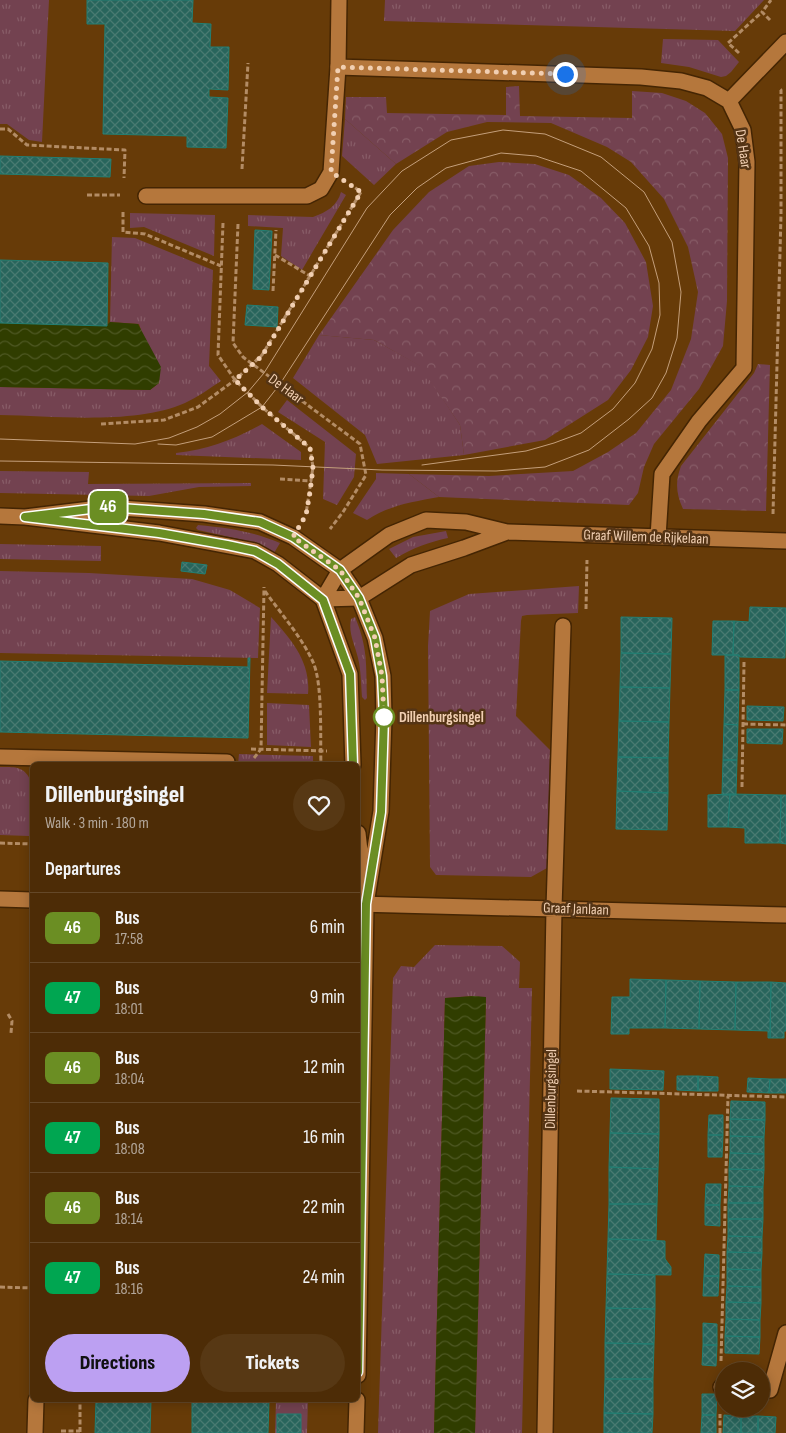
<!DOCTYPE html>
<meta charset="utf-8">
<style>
:root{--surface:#4d2c06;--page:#573814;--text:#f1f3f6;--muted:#b3a79b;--line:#644828;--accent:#bca0f2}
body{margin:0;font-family:"Sofia Sans Condensed",sans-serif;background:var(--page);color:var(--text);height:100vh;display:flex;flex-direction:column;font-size:19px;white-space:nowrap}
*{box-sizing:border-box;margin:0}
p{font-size:16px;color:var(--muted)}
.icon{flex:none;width:28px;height:28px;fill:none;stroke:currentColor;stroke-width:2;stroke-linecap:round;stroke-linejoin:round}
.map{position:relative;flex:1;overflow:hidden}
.side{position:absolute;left:30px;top:762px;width:330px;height:640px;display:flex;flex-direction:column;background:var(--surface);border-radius:8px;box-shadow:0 2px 12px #0003,0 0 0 1px var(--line)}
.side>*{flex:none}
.badge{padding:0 10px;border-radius:8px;font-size:18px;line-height:32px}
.buttons{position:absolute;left:715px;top:1362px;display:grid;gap:10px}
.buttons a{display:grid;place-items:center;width:55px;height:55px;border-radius:50%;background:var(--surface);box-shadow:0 2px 12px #0003,0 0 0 1px var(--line);font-size:25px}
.you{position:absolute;width:25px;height:25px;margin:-12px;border:4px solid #fff;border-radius:50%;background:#1a73e8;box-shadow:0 0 0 8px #1a73e833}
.map>.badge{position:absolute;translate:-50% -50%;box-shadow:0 0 0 2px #fff}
h2{padding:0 15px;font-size:19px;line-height:45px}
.round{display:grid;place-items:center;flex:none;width:52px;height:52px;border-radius:26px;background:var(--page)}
.head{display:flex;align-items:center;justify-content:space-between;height:85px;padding:0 15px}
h1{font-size:24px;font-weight:800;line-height:38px}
.primary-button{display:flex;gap:10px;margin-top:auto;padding:10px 15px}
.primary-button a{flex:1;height:58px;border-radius:30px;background:var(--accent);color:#111;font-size:20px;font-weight:800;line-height:58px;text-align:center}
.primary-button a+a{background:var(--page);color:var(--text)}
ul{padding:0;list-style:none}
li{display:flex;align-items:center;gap:15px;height:70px;padding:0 15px;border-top:1px solid var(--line)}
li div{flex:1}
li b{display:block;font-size:19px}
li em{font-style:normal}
li .badge{min-width:55px;font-weight:700;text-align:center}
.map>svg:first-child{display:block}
</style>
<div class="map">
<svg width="786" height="1433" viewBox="0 0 786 1433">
<defs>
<pattern id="grass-tufts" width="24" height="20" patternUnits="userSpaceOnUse" patternTransform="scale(1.25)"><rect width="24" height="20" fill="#734250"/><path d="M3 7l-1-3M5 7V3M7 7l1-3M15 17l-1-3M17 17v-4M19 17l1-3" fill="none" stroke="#875c67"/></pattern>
<pattern id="forest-crowns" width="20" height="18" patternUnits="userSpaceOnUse" patternTransform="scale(1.25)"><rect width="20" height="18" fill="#734250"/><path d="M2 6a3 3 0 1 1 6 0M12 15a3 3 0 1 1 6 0" fill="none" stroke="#875c67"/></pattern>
<pattern id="water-waves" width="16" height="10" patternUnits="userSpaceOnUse" patternTransform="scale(1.25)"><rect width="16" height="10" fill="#303d00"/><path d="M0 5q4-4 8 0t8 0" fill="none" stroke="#4e5823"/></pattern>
<pattern id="building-cross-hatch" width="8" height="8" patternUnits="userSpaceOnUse" patternTransform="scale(1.25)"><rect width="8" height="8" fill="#28655c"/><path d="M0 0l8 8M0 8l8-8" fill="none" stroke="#487a71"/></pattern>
</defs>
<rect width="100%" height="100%" fill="#673b08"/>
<path fill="url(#grass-tufts)" d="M0,0H49L42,142L29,140L7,124H0Z
M385,0H764L735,31L384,21Z
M663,39L718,40L739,62L731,72L726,76L721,77L689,67L661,63Z
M345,119L396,164L374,185L342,156Z
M341,192L346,195L302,270L281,256L283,228L248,226V215L313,217C327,212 337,206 341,192Z
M130,213L215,215L214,256L144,227L130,228Z
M112,237L135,238L213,270L209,366L221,381C210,388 198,397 185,403C136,425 54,416 0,415V387L150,390L159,383L139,324L110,322Z
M319,335L374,340L421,366L460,425L464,455L377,464L365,435L293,378Z
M287,400L356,454L354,477L337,505L323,499L325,442L278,412Z
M262,424L301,452V460L176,455V453C209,449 233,440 262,424Z
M0,471L89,472L88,484L251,483V486L199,487L149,496L0,493Z
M376,473L409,474L439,497C412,502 390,505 367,520L353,513L376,479Z
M198,525C229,528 251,531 280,543L274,553L243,540L198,530L196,528Z
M446,531L448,538C429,542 413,548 396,558L389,549L413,537Z
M0,544L101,546V561L0,559Z
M0,571L89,573L192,579L230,590L260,608L258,658L0,653Z
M579,586L578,613L527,615L522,616L521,621L516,716L550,750L547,868L531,877L436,875L430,867L428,646L430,611L469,594Z
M271,617C291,639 311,662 308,694L267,693Z
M355,617C368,648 366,665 367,698L365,700L362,697C361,684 361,670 358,658C355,645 348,633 351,619Z
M267,703L309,705L311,747L267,745Z
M239,754L313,756V765H238Z
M0,767C15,767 25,766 31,782L29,836L0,835Z
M435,945L502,946L520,962L519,988H532L522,1433H475L486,998L474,996L445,998L434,1433H378L393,978L401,966L414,967Z
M276,1400H308L307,1433H275Z"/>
<path fill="url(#forest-crowns)" d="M519,86L520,116L632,118V91L662,93L686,101L705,113L722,134L728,158L727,301L723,346L699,389L654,444L644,467L638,493L629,505L439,497L409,474L489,476L573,471L608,452L636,433L671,390L691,339L698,292L688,247L664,199L631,162L607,147L551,123L487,122L447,132L396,164L345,119L346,97H386L387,113L506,115V87Z
M499,162L535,164L569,175L601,198L625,223L646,262L653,306L648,337L631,370L608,400L545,440L464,455L460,425L420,366L374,340L319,335L393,230L429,192L469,166Z
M758,364L770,365L766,511L683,509C676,493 675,482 681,466L754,373Z"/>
<path fill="url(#water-waves)" d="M110,322L138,324L161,367L159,383L150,390L0,387V323L106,326Z
M474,996L486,997L475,1433H434L445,998Z"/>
<path fill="url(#building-cross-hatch)" stroke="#227f73" d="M87,0H193L192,23L211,24L210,47H229L228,90L209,89V97L228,98L226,148L187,147V136L103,134L105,24H87Z
M0,156L111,159L110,177L0,174Z
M255,230L272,231L269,290L253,289Z
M0,260L108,263L107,326L0,323Z
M247,305L278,307L277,327L245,325Z
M182,562L207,565L205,574L181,571Z
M750,607L786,608L785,658L740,657L739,655H733L734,621L749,622Z
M621,617L672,618L671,654L621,653Z
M713,621H734L733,655H712Z
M621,653L671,654L670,688L620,687Z
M725,655H739V690H725Z
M248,658H250L248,738L0,732V661L248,667Z
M620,687L670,688L669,722L619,721Z
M725,690H739L738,725L724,724Z
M747,706L784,707L783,721L747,720Z
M619,721L669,722L668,758L618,757Z
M724,724L738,725L737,760H723Z
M747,729H783L782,744L747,743Z
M618,757L668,758V793L617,791Z
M723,760H737L736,795H722Z
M617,791L668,793L667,830L616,829Z
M730,794L781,795L780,843H745V828L728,827Z
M730,794L728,827H708V795Z
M781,795H786V844L780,843Z
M630,979L666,980L665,1028H629V1034H611L612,997H630Z
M666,980L700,981L699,1029L665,1028Z
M700,981L736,982L735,1030L699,1029Z
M736,982H771L770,1038H768V1031L735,1030Z
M771,982L786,983V1031H784V1038H770Z
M610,1069L664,1071L663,1090L610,1089Z
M677,1076H698V1091L677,1090Z
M698,1076L718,1077V1091H698Z
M748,1078L770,1079L769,1093L747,1092Z
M770,1079H786V1093H769Z
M611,1098L659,1099V1134L610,1133Z
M731,1101L765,1102V1120L730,1119Z
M709,1115H723V1135H708Z
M730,1119L765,1120L764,1137L730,1136Z
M610,1133L659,1134L658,1169L609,1167Z
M708,1135H723L722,1157H708Z
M730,1136L764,1137V1154L730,1153Z
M730,1153L764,1154V1170L729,1169Z
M609,1167L658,1169L657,1204H609Z
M729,1169L764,1170L763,1187L729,1186Z
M706,1184H721L720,1205H705Z
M729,1186L763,1187V1203H728Z
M728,1203H763V1219H728Z
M609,1204H657L656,1240L608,1239Z
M705,1205H720V1226L705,1225Z
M728,1219H763L762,1237L728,1236Z
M728,1236L762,1237V1253L727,1252Z
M608,1239L665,1241V1259L671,1267V1275L607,1274Z
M727,1252L762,1253L761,1270L727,1269Z
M705,1254L719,1255V1276H704Z
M727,1269L761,1270V1287L727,1286Z
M607,1274L655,1275V1309L606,1308Z
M704,1276H719L718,1296H703Z
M727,1286L761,1287V1303L726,1302Z
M726,1302L761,1303L760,1320L726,1319Z
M606,1308L655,1309L654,1344L605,1343Z
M726,1319L760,1320V1337L725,1336Z
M703,1323L717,1324V1345H703Z
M725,1336L760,1337L759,1354L725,1353Z
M605,1343L654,1344L653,1379H605Z
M703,1345H717L716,1366L702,1365Z
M605,1379H653V1414L604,1413Z
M702,1394H717L716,1415H702Z
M96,1400H151L150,1433H95Z
M192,1400H269L268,1433H192Z
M604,1413L653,1414L652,1433H604Z
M277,1414H301V1433H277Z
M702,1415H716V1433H701Z
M724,1415L741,1416V1433H723Z
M741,1416H758V1433H741Z
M758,1416L776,1417L775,1433H758Z"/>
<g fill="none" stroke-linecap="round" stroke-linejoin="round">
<g stroke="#442503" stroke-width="18">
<path id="lane" d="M146,196H307L321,189L331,172L338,67
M0,757L227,762
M721,1387H724
M761,1389L770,1390L786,1333"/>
</g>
<g stroke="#442503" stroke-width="18">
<path id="street" d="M339,0L338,67L641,77L681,81L707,88L729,101L743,130L747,162L744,368L699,421L662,474L658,537
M729,101L786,42
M323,599L340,570L389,535L426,520L466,522L507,532L786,541
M323,599L359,598L411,565L464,548L507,532
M0,899L32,900
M358,904L786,915
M35,1433L36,1400
M545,1433L554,908L563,626"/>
</g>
<g stroke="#442503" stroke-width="18">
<path id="secondary" d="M0,516L25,517L159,533L213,543L255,551L278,564L323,599L350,674L353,765
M25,517L107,507L204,514L260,522L293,537L340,570L359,598L375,638L383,676L384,717L381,811L366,904
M358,833L366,904L358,1375
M356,1433L357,1400"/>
</g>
<path stroke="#b38c65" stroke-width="3" stroke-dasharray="5 2.5" stroke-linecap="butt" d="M770,20L762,12L771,0
M739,53L728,43L762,12
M0,129H8L27,145L125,150L124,178
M242,169L248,63
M87,195H120
M123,212V232L145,234L221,266
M223,223L218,355L235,380L262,407L310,448L313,467L306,514
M238,224L233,343L243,357L360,444L366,475L343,512L330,529
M275,255L310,276
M273,291L276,230
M101,424L164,420L198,407L235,380L262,355L361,192L354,187
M280,479L312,481
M773,514L781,215V90L779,88
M265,591C281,614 301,636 313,662C323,684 320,739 321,765
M586,609L587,560
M743,724L786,725
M251,749L327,751
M254,758L261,749L264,587
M742,787L744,662
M0,843L32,844
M8,1014L12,1021L11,1033
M577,1091L786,1097
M0,1287L32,1288
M721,1361L728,1096
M61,1431H80
M80,1432V1400
M720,1433V1414"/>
<use href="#lane" stroke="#b5773c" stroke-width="15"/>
<use href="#street" stroke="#b5773c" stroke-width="15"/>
<use href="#secondary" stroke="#b5773c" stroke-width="15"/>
<path stroke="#c49f7b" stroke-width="1" d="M0,439L135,444L169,438L197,427L220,414L248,392L264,373L367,208L402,171L451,140L503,130L545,134L601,157L644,192L672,242L681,292L677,338L666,373L652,398L629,419L589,450L545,467L496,471L382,470L273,465L0,461
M158,444L176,445L212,437L262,407L280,384L390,215L417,188L446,168L501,153L536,156L581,171L626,208L649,246L659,283L660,315L652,349L635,383L613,409L581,433L554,443L526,451L422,465"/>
</g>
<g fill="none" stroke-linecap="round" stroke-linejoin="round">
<g stroke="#fff" stroke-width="11">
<path id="line" d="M353,765L350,674L323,600L278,564L255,551L227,545L159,533L25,517L107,507L204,514L260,522L293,537L340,570L359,598L375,638L382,676L384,717L381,812L366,904L358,1372"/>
</g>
<use href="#line" stroke="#6b8e23" stroke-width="8"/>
<path stroke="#f1cfb2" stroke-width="5" stroke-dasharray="0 9" d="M384,717L382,676L375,638L359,598L340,570L293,537L306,515L310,492L313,468L310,448L262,407L235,380L262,356L361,192L331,172L338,67L565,74"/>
</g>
<circle fill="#fff" stroke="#6b8e23" stroke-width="2.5" cx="384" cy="717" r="10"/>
<g text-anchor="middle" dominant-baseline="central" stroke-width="5" stroke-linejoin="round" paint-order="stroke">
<g font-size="15" fill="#f1cfb2" stroke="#543415">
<text transform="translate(743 149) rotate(81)">De Haar</text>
<text transform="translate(286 389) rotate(36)">De Haar</text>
<text transform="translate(646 537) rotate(2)">Graaf Willem de Rijkelaan</text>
<text transform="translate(576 909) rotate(2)">Graaf Janlaan</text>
<text transform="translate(551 1089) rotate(-89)">Dillenburgsingel</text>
</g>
<g font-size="15" font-weight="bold" fill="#f1cfb2" stroke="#543415" text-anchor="start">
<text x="399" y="717">Dillenburgsingel</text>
</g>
</g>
</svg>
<div class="buttons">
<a><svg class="icon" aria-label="layers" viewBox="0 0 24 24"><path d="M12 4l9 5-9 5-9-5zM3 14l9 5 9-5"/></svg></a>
</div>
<div class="you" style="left:565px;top:74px"></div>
<b class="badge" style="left:108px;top:507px;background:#6b8e23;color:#fff">46</b>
<section class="side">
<div class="head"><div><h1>Dillenburgsingel</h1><p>Walk · 3 min · 180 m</p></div><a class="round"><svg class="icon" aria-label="heart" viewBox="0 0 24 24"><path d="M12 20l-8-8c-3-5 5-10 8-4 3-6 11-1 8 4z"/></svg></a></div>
<h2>Departures</h2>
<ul>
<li><span class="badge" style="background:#6b8e23;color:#fff">46</span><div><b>Bus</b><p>17:58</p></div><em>6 min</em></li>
<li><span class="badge" style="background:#00a651;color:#fff">47</span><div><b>Bus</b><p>18:01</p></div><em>9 min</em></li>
<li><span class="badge" style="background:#6b8e23;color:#fff">46</span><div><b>Bus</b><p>18:04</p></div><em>12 min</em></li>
<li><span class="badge" style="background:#00a651;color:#fff">47</span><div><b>Bus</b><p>18:08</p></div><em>16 min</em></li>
<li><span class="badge" style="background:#6b8e23;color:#fff">46</span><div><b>Bus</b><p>18:14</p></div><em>22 min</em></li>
<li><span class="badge" style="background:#00a651;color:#fff">47</span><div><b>Bus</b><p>18:16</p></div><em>24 min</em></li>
</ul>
<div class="primary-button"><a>Directions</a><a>Tickets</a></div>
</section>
</div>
